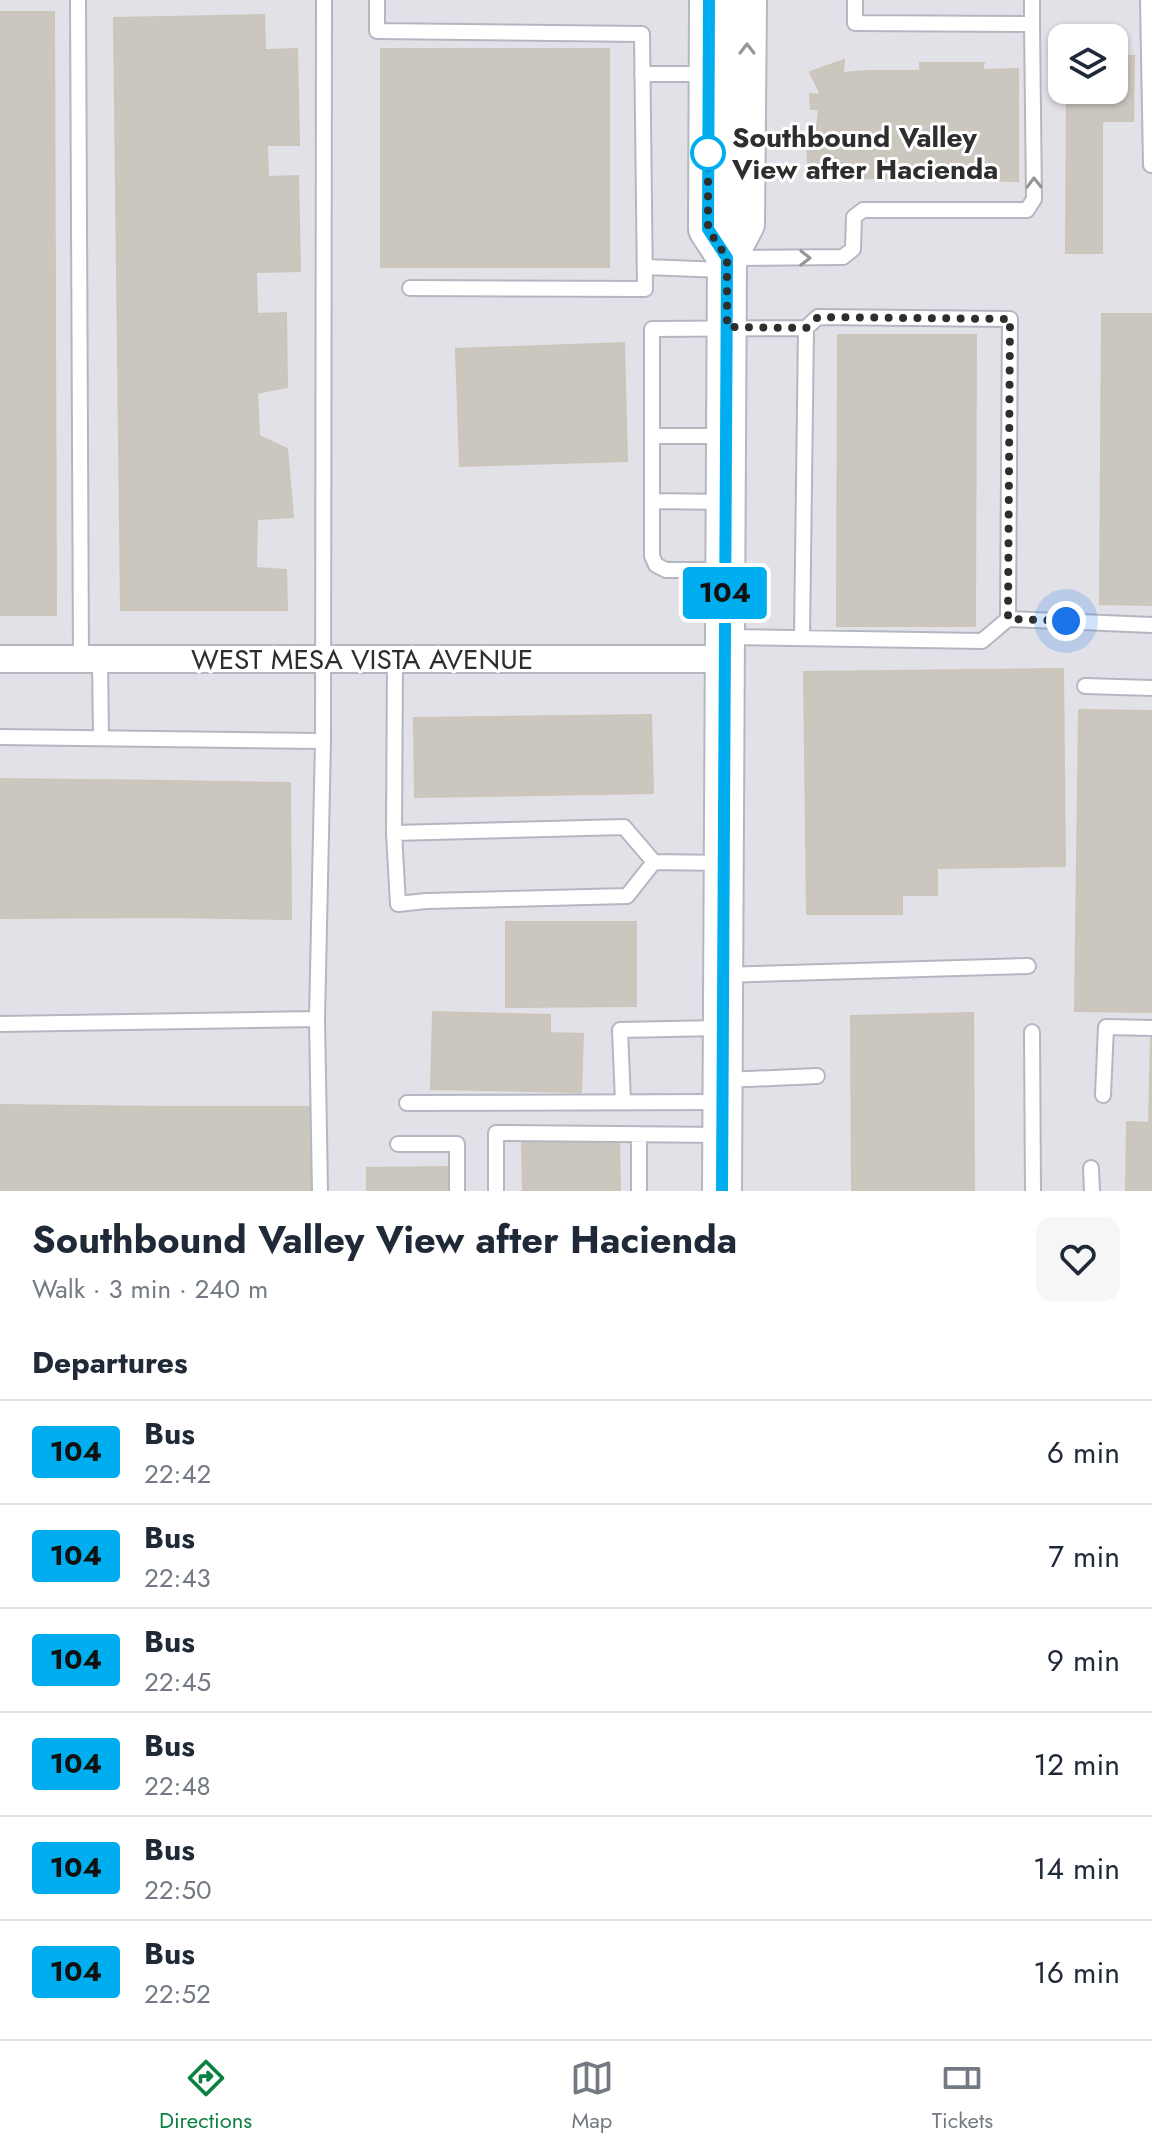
<!DOCTYPE html>
<meta charset="utf-8">
<style>
:root{--surface:#fff;--page:#f6f6f7;--text:#1f2937;--muted:#747a83;--line:#e0e1e3;--accent:#0b8043}
body{margin:0;font-family:Jost,sans-serif;background:var(--page);color:var(--text);height:100vh;display:flex;flex-direction:column;font-size:30px;white-space:nowrap}
*{box-sizing:border-box;margin:0}
p{font-size:26px;color:var(--muted)}
.icon{flex:none;width:44px;height:44px;fill:none;stroke:currentColor;stroke-width:2;stroke-linecap:round;stroke-linejoin:round}
.map{position:relative;height:1191px;overflow:hidden}
.drawer{display:flex;flex-direction:column;background:var(--surface);flex:1}
.drawer>*{flex:none}
.badge{padding:0 16px;border-radius:6px;font-size:28px;line-height:52px}
.fabs{position:absolute;left:1048px;top:24px;display:grid;gap:16px}
.fabs a{display:grid;place-items:center;width:80px;height:80px;border-radius:16px;background:var(--surface);box-shadow:0 2px 6px #0004;font-size:40px}
.you{position:absolute;width:40px;height:40px;margin:-20px;border:6px solid #fff;border-radius:50%;background:#1a73e8;box-shadow:0 0 0 12px #1a73e833}
.map>.badge{position:absolute;translate:-50% -50%;box-shadow:0 0 0 4px #fff}
h2{padding:0 32px;font-size:30px;line-height:72px}
.round{display:grid;place-items:center;flex:none;width:84px;height:84px;border-radius:16px;background:var(--page)}
.headline{display:flex;align-items:center;justify-content:space-between;height:136px;padding:0 32px}
h1{font-size:38px;font-weight:700;line-height:60px}
ul{padding:0;list-style:none}
li{display:flex;align-items:center;gap:24px;height:104px;padding:0 32px;border-top:2px solid var(--line)}
li div{flex:1}
li b{display:block;font-size:30px}
li em{font-style:normal}
li .badge{min-width:88px;font-weight:700;text-align:center}
.tabs{display:flex;justify-content:space-around;align-items:center;height:112px;border-top:2px solid var(--line);background:var(--surface);font-size:22px;color:var(--muted)}
.tabs a{display:grid;justify-items:center;gap:4px}
.tabs .active{color:var(--accent)}
.map>svg:first-child{display:block}
</style>
<div class="map">
<svg width="1152" height="1191" viewBox="0 0 1152 1191">
<rect width="100%" height="100%" fill="#efe9e1"/>
<path fill="#e3e1e8" fill-rule="evenodd" d="M0,0H1152V1191H0ZM1062,38H1114V90H1062Z"/>
<path fill="#cbc7bf" stroke="#cbc5ba" stroke-width="2" d="M0,12H54L56,615H0Z
M264,15L265,50L297,49L299,145H267L268,177L298,176L300,271L256,272L257,314L286,313L287,387L257,393L259,436L287,449L293,517L257,519L256,568L286,570L287,610H121L114,18Z
M381,49H609V267H381Z
M1114,56H1134L1133,121H1102V253H1066L1067,90H1114Z
M844,60L843,73L868,71H920V63H984L982,70L1018,69V181L809,177L807,147H815L819,109H811L810,94L821,95L810,72Z
M1102,314H1152V605L1100,604Z
M838,335H976L975,626H837Z
M624,343L627,461L460,466L456,349Z
M1063,669L1065,866L937,868V895H902V914H807L804,672Z
M1079,710L1152,711V1012L1075,1011Z
M651,715L653,793L415,797L414,718Z
M0,779L173,781L170,917L0,918Z
M173,781L290,783L291,919L170,917Z
M506,922H636V1006L506,1007Z
M433,1012L550,1015V1033L583,1034L581,1092L431,1089Z
M973,1013L974,1191H852L851,1016Z
M1151,1037L1152,1191H1126L1127,1122L1149,1123Z
M0,1105L168,1107L167,1191H0Z
M168,1107H311V1191H167Z
M619,1138L620,1191H523L522,1141Z
M448,1167V1191H367V1168Z"/>
<g fill="none" stroke-linecap="round" stroke-linejoin="round">
<g stroke="#b4b7c1" stroke-width="18">
<path id="lane" d="M78,0L81,659
M377,0V31L642,34L645,289L410,288
M855,0V23L1032,24V0
M1148,0L1151,165
M642,74H709
M731,258L843,257L853,249L854,217L863,210H1027L1034,199L1032,24
M645,267L724,270
M806,328L818,317L1010,319L1008,619L1152,625
M652,436H724
M652,501L724,502
M726,570H666L656,565L652,556V329L806,328L802,637
M725,637L982,641L1008,619
M100,659L101,738
M395,659L394,833L624,827L654,862L723,863
M1085,686L1152,688
M0,737L323,741L324,0
M394,833L398,904L426,901L627,896L654,862
M723,975L1028,966
M317,1019L320,1191
M0,1024L317,1019L323,741
M1032,1032L1033,1191
M726,1080L817,1076
M1103,1095L1106,1027L1152,1028
M623,1102L620,1030L720,1028
M407,1103L722,1102
M398,1144H457V1191
M1091,1168L1092,1191
M496,1191V1133L722,1135
M639,1191V1134"/>
</g>
<g stroke="#b4b7c1" stroke-width="30">
<path id="street" d="M0,659H725"/>
</g>
<g stroke="#b4b7c1" stroke-width="42">
<path id="secondary" d="M709,0L708,229L727,258
M722,1191L727,258L745,224L747,0"/>
</g>
<use href="#lane" stroke="#fff" stroke-width="14"/>
<use href="#street" stroke="#fff" stroke-width="26"/>
<use href="#secondary" stroke="#fff" stroke-width="38"/>
</g>
<defs><path id="oneway-chevron" d="M-2-3.5L2.5 0L-2 3.5" fill="none" stroke-width="1.6" stroke-linecap="round" stroke-linejoin="round" transform="scale(2)"/></defs>
<g stroke="#969696">
<use href="#oneway-chevron" transform="translate(747 49) rotate(-90)"/>
<use href="#oneway-chevron" transform="translate(1034 183) rotate(-91)"/>
<use href="#oneway-chevron" transform="translate(805 258)"/>
</g>
<g fill="none" stroke-linecap="round" stroke-linejoin="round">
<g stroke="#fff" stroke-width="18">
<path id="line" d="M709,0L708,229L727,258L722,1191"/>
</g>
<use href="#line" stroke="#00adef" stroke-width="12"/>
<path stroke="#2e2e2e" stroke-width="8" stroke-dasharray="0 14.4" d="M708,153V229L727,258V327L806,328L818,317L1010,319L1008,619L1066,621"/>
</g>
<circle fill="#fff" stroke="#00adef" stroke-width="4" cx="708" cy="153" r="16"/>
<g text-anchor="middle" dominant-baseline="central" stroke-width="6" stroke-linejoin="round" paint-order="stroke">
<g font-size="28" font-weight="bold" fill="#2e2e2e" stroke="#fff" text-anchor="start">
<text x="732" y="137">Southbound Valley<tspan x="732" dy="32">View after Hacienda</tspan></text>
</g>
<g font-size="28" fill="#2e2e2e" stroke="#fff">
<text x="362" y="659">WEST MESA VISTA AVENUE</text>
</g>
</g>
</svg>
<div class="fabs">
<a><svg class="icon" aria-label="layers" viewBox="0 0 24 24"><path d="M12 4l9 5-9 5-9-5zM3 14l9 5 9-5"/></svg></a>
</div>
<div class="you" style="left:1066px;top:621px"></div>
<b class="badge" style="left:725px;top:593px;background:#00adef;color:#111">104</b>
</div>
<section class="drawer">
<div class="headline"><div><h1>Southbound Valley View after Hacienda</h1><p>Walk · 3 min · 240 m</p></div><a class="round"><svg class="icon" aria-label="heart" viewBox="0 0 24 24"><path d="M12 20l-8-8c-3-5 5-10 8-4 3-6 11-1 8 4z"/></svg></a></div>
<h2>Departures</h2>
<ul>
<li><span class="badge" style="background:#00adef;color:#111">104</span><div><b>Bus</b><p>22:42</p></div><em>6 min</em></li>
<li><span class="badge" style="background:#00adef;color:#111">104</span><div><b>Bus</b><p>22:43</p></div><em>7 min</em></li>
<li><span class="badge" style="background:#00adef;color:#111">104</span><div><b>Bus</b><p>22:45</p></div><em>9 min</em></li>
<li><span class="badge" style="background:#00adef;color:#111">104</span><div><b>Bus</b><p>22:48</p></div><em>12 min</em></li>
<li><span class="badge" style="background:#00adef;color:#111">104</span><div><b>Bus</b><p>22:50</p></div><em>14 min</em></li>
<li><span class="badge" style="background:#00adef;color:#111">104</span><div><b>Bus</b><p>22:52</p></div><em>16 min</em></li>
</ul>
</section>
<nav class="tabs">
<a class="active"><svg class="icon" aria-label="directions" viewBox="0 0 24 24"><path d="M12 3l9 9-9 9-9-9zM9 14v-3h6M13 9l2 2-2 2"/></svg>Directions</a>
<a><svg class="icon" aria-label="map" viewBox="0 0 24 24"><path d="M3 6l6-2 6 2 6-2v14l-6 2-6-2-6 2zM9 4v14M15 6v14"/></svg>Map</a>
<a><svg class="icon" aria-label="tickets" viewBox="0 0 24 24"><path d="M3 7h18v10H3zM15 7v10"/></svg>Tickets</a>
</nav>
